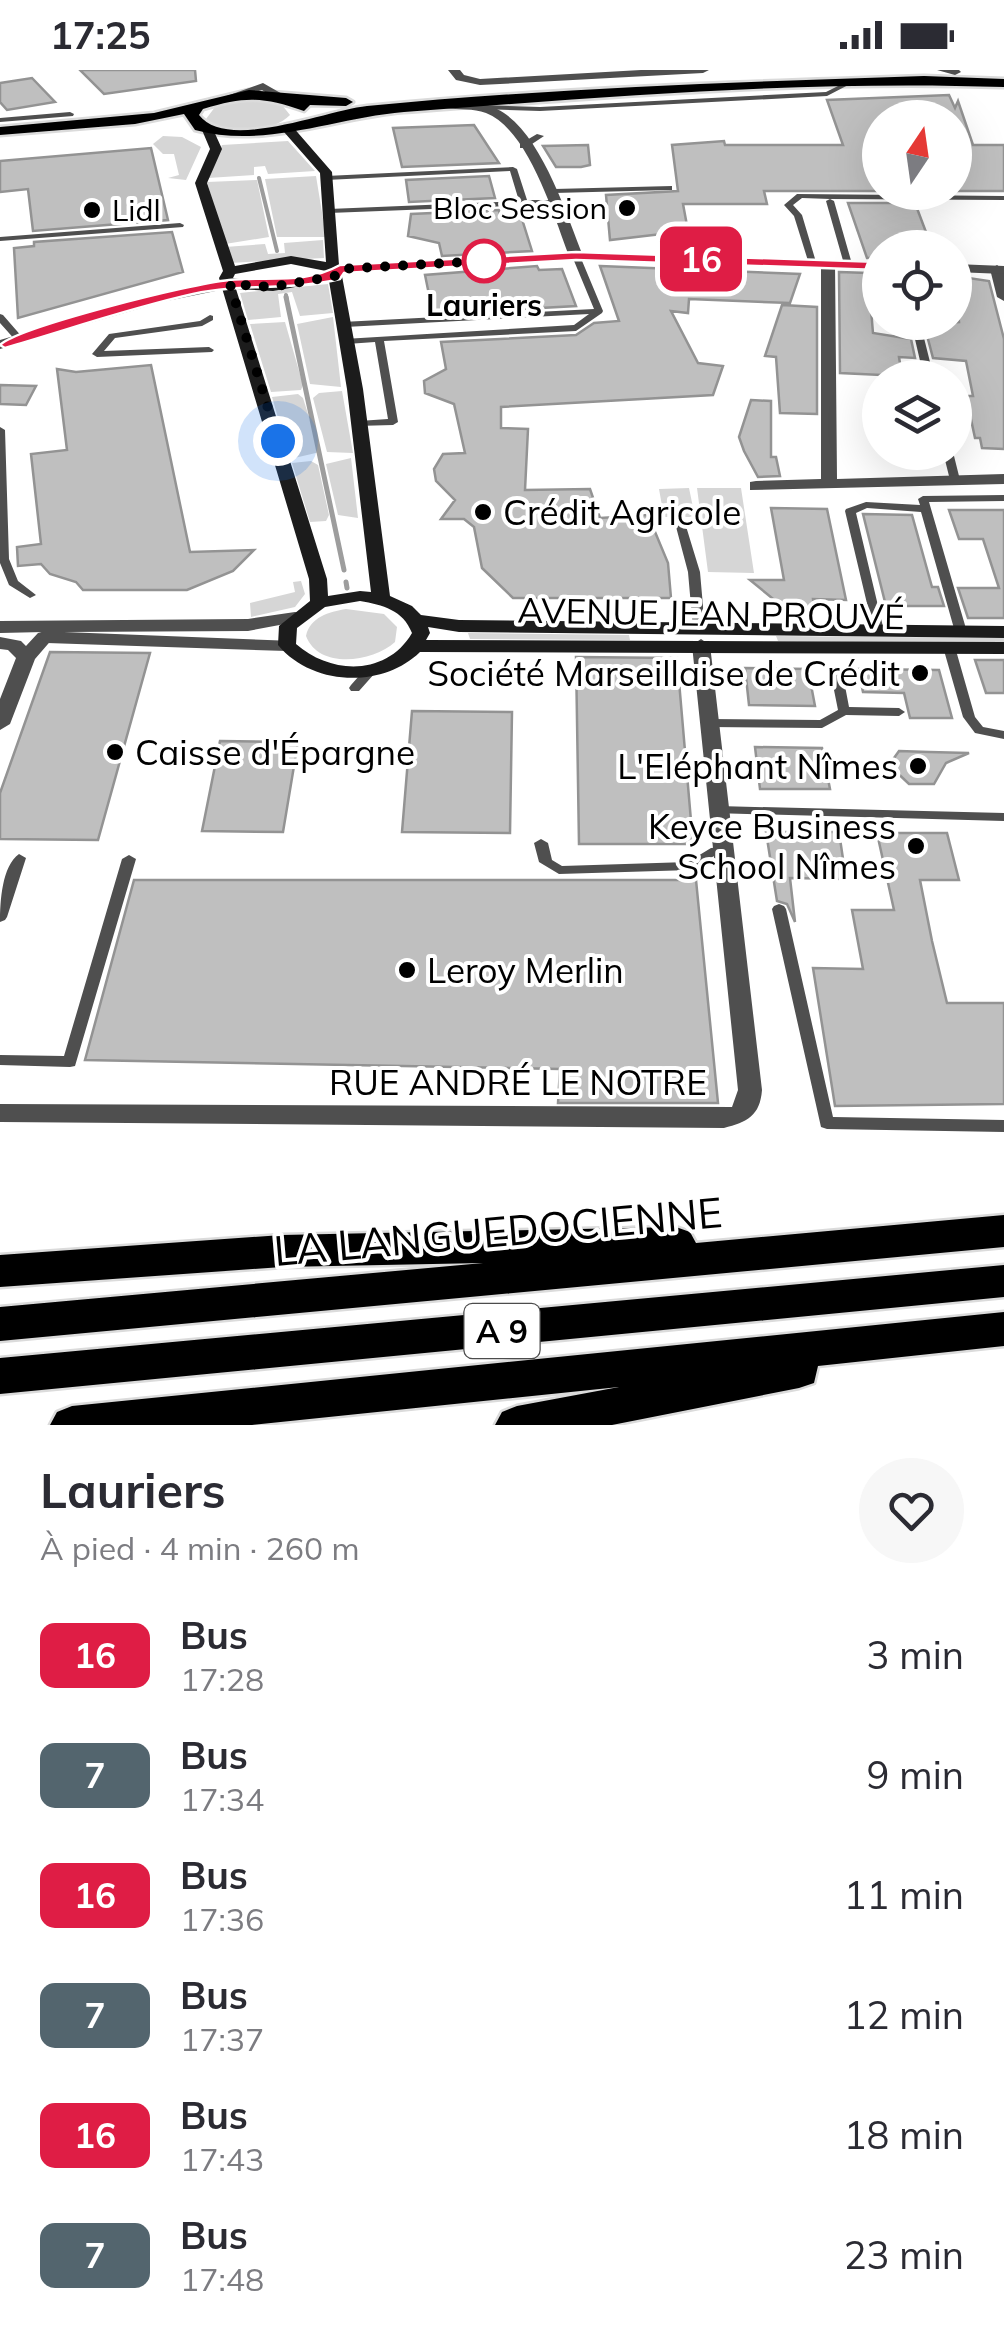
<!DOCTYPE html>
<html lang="fr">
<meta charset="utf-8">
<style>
:root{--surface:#fff;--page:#f7f7f7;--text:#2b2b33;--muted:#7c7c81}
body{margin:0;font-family:Mulish,sans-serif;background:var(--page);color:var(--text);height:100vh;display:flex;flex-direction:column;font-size:38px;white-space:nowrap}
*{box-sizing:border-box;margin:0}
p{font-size:32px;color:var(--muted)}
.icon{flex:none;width:55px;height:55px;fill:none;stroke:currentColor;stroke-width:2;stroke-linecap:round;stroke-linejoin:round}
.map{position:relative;height:1355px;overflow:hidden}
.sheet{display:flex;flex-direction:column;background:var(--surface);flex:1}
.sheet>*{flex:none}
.badge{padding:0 20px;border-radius:15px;font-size:35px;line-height:65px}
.needle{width:65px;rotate:13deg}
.controls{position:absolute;left:862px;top:30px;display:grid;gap:20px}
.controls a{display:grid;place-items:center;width:110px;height:110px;border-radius:50%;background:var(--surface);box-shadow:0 10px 40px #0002;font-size:50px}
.you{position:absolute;width:50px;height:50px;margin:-25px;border:8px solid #fff;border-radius:50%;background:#1a73e8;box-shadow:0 0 0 15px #1a73e833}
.map>.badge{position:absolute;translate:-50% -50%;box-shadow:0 0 0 5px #fff}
.round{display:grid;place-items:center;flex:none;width:105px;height:105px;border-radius:52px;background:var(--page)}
.headline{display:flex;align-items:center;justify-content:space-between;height:170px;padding:0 40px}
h1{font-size:48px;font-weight:700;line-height:75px}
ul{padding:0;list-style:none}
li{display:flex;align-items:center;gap:30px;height:120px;padding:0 40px}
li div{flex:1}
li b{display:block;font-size:38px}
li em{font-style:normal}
li .badge{min-width:110px;font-weight:700;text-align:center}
.status{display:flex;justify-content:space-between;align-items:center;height:70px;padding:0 50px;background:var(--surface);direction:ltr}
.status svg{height:28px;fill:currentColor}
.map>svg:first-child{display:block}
</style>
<div class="status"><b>17:25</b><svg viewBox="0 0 49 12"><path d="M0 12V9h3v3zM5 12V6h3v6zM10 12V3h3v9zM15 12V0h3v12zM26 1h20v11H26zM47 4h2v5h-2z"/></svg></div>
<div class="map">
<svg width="1004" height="1355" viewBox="0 0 1004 1355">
<rect width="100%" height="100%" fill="#fff"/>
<path fill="#d6d6d6" d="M246,30L282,35L290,45C271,64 227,65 206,49L215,37Z
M163,66L182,67L201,77L186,110L168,108L179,105L174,84H163L153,74Z
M288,71L315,101L268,104L265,96L254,97V105L208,108L222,75Z
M316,106L326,167H277L265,109Z
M257,110L269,167L225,174L207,112Z
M323,170L324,188L230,193L225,177L265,174L268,184L285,183L284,173Z
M328,214L333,243L300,246L292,222L278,224L281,247L248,250L240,223Z
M333,247L341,317L310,314L297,254Z
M285,252L303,315L301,320L271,322L250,254Z
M342,321L353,383L327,382L313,328L319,323Z
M298,324L303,328L320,382L290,389L272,327Z
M351,388L358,448L338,445L326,394Z
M311,391L318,395L329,445L326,451L310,452L292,393Z
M689,418L695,447H664L659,419Z
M697,418H741L754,503L708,502Z
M301,511L305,524L295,537L251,547L250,533L295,522L293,512Z
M346,539L384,544L397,557L395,572C373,592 319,600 306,566C310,547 329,542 346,539Z
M468,563L629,565L630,570L470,569Z
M776,566L1004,568V574L778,571Z"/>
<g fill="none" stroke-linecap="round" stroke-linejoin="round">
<path stroke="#9d9d9d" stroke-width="4" d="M259,108L277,181
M286,225L287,230"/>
<path stroke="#9d9d9d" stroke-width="5" d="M286,227L344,500
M346,512L347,518"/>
</g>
<path fill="#bfbfbf" stroke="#939393" stroke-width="2.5" d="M80,0H195L196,11L104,24Z
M32,8L55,32L7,40L0,32V13Z
M949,25L955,38L958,31L973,75H1004V121H955V48H880V121H764L767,134H683L688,161L610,170L606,125L678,121L672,75L724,71L725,75H843L827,30Z
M474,55L499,93L402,97L393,58Z
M588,75L590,95L581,97H556L543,76Z
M151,78L168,150L33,161L28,119L0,122V91Z
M489,106L495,128L409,132L406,110Z
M848,133H915L932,178H880V188H867Z
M499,140L500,146H521L532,181L442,186L439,173L408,166L411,144Z
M172,162L183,202L18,248L14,178L34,176V172Z
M537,196L539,200L562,199L576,236L433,244L425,205Z
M600,196L800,204L790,233L689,229L688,243L671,241L698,293L723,296L713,325L501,337V358L528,359L525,420L590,419L600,448L648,445L668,493L671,528H513L482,498L474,457L464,449H441L455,430L436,411L434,399L443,384L465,383L454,334L425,323L424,311L446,299L441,272L576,265L594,253L619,251Z
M839,202L868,203L873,263L911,269L915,288L899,287L902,306L840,303Z
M955,206L989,211L1004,269V379L982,378L980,368H975L966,326H973L966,291L933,288L924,254L959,252Z
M782,235L817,237V344L780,343L776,287L765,286Z
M151,295L190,482L254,480L233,501L187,520H83L76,512L50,504L41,494L18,496L17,477L41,474L31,384L67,380L57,299L76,302Z
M0,315L36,316L26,335L0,334Z
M751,330L771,331V387H776L780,406L758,407L744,381L739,367Z
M771,438L827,439L846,530L813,529L814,538L783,537L750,510H784Z
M949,440H1004V548H968L958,518H999L983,469H959Z
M863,444L912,445L932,517H938L944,536H886Z
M50,582L150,583L98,770L0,769V723Z
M576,587L677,588L693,774H579Z
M975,590H1004V623H986Z
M745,598L808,599L815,636L749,635Z
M858,599L939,600L952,648H910L904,623L863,622Z
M412,641L512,642L510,763L402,762Z
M220,671L298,672L283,762L202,761Z
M755,677L822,678L830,719H760Z
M899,681L929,682L969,683L946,693L934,714H909L889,695Z
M766,762H839L846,809L790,808L795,852L787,834L777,831Z
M877,763H947L959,810H920L932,871L947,933H1004V1034L835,1036L813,898L863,899L852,840H894Z
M134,810H696L718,1033H558L560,999L85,990Z"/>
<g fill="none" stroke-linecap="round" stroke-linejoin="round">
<g stroke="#dbdbdb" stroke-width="5">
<path id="primary" d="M924,6L1004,9V17C804,10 603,27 404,42C333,48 265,79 195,60L184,44L135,54L0,65V57L154,43L249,20L346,28L353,32L346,36L310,35L304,41C263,27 246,26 203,39L199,45C227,82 327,40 367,36C552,18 738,12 924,6Z"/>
</g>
<g stroke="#dbdbdb" stroke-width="5">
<path id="motorway" d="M1004,1145V1177L0,1271V1237L483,1193L282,1197L0,1217V1185L282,1165L676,1157L690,1162L696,1173Z
M1004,1195V1227L0,1324V1288Z
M1004,1242V1276L818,1296L814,1313L799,1318L612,1355H495L502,1342L517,1336L619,1317L252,1355H50L57,1342L72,1336Z"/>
</g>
<path fill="#4f4f4f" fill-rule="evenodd" d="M850,10L852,11V13L827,26L540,41L482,39L478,37L482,35L540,37L826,22Z
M70,42L74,44L73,46L0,52V48Z
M537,64L544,66L526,78H520V74Z
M513,97L517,99L527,130H557L561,132L560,134L329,143L325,141L329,139L519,131L510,101L326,110L322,108L326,106Z
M672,116V120H669L554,123L550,121L554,119Z
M797,124L1004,126V130L830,129L834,131L852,194L848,197L844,194L826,131L830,129L802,128L793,135L802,145L816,192L809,194L794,146L784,135Z
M180,153L184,155L183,157L0,171V167Z
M576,183L580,186L603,241L602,243L576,261L384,271L398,352L393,355L356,356V352L359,351L388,349L375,272L347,274L344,273V269L574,255L589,244L345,257L342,256V252L594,239L572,186Z
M0,244L3,245L23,268V272H17L0,253Z
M210,245L213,246V250L202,256L115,268L104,281L209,277L214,280L212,282L97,287L92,284L109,264L200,251Z
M911,252H920L934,308H924Z
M0,357L5,360L9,489L18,511L36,525L30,528L9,515L0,493Z
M943,382H953L960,410L959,412L955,413L950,410Z
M1004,425V431L929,432L967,562L961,565L955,562L921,442L867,438L856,443L884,561L882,563H874L845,441L846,439L866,432L920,435L918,429L923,426Z
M680,450L685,453L700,502L705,559L699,562L693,559L688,502L675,453Z
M949,573L955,577L975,647L983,657L1004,661V669L975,663L963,647L943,577Z
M371,596L375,597L377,600L375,603L359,621H351L349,618L351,615L367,597Z
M836,596L842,600L849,637L899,638L905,642L899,646L846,645L822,658L709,657L703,653L709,649L820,650L838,640L830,600Z
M718,736L1004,743V751L713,743L711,740Z
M541,769L548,773L552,790L562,796L688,792L711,778L723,777L730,781L728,784L714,786L691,800L559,804L539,792L534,773Z
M19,784L26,788L7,847L5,850L0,852C0,831 2,796 19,784Z
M129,785L136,789L75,996L70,997L0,995V985L64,986L122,789Z
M779,834L784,836L786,839L833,1047L1004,1050V1062L827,1059L821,1057L772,839L774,836Z"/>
<path fill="#4f4f4f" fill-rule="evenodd" d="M448,0H460L464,5L480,9L641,0H709L703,3L480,15L456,10Z
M937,0H959L961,2L955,5Z
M263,13L284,25V29H276L262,20L230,30L224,27Z
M450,33C465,32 482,32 497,39C540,60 566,143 583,186L581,189L569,186C554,146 528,59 486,43C473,38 459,40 446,38L444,36Z
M828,189L835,193L837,409L1004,404V414L750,420V412L756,411L821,409V193Z
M997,195L1004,200V231L997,227L990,199Z
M45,561L54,567L35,589L10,654L0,660V629L16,588L8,580L0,579V567L21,571L26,576L38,563Z
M701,569L710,575L762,1020C760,1046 747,1052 724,1058L0,1052V1034L732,1037L738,1020L692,575Z"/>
<path fill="#4f4f4f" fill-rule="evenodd" d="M576,182L880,192V200L576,190L340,203L333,199L340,195Z
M955,194L1004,196V204L955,202Z
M230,210L235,211V217L162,232L0,279V270L155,225Z
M295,542L301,543L304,547L301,551L248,561L64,562L294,571L296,575L294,579L287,581L47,573L38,567L44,562L0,563V551L248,549Z"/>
<path fill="#1c1c1c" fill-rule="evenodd" d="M284,56H292L332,102L339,195L347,199L342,206L363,319L390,526L412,536L421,545L459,550L1004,556V568L459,562L428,557L430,563L426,570L1004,572V584L420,582C382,619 312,616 278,575L279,556L310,531L309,509L219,208L223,201L195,113L210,79L202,60L212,57L222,79L207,113L235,196L291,186L326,192L320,103L284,62ZM291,194L331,202L273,213L233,208L235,204ZM329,211L347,319L371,522L360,521L328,526L327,509L236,219L273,221ZM360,531C383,535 403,540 412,563C387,606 331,605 296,574L297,558L325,537Z"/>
<use href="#primary" fill="#000" fill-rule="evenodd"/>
<use href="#motorway" fill="#000" fill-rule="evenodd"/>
</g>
<path fill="#df1d45" stroke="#fff" stroke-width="2.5" d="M576,182L880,192L887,196L880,200L576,190L344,203L340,209C291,221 242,213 193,224C130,238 67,260 5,278L0,275C18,257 193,213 229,210C270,206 304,215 340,195Z"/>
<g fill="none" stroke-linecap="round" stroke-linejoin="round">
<path stroke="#000" stroke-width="10" stroke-dasharray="0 18" d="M278,371L230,214L272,217L335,206L340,199L484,191"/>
</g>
<g fill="#000" stroke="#fff" stroke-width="4">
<circle cx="627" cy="138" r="10"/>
<circle cx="92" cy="140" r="10"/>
<circle cx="483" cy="442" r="10"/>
<circle cx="920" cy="603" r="10"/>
<circle cx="115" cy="682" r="10"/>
<circle cx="918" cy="696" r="10"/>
<circle cx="916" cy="776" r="10"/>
<circle cx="407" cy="900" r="10"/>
</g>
<circle fill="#fff" stroke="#df1d45" stroke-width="5" cx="484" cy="191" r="20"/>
<g text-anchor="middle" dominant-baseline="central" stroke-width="8" stroke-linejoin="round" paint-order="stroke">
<g font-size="30" fill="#000" stroke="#fff" text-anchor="end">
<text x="607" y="138">Bloc Session</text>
<text x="112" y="140" text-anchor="start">Lidl</text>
</g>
<g font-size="30" font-weight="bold" fill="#000" stroke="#fff">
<text x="484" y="235">Lauriers</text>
</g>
<rect fill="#fff" stroke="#4c4c4c" stroke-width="2.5" x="464.5" y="1234" width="75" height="54" rx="8"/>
<g font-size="32" font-weight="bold" fill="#000">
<text x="502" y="1261">A 9</text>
</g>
<g font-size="35" fill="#000" stroke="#fff" text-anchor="start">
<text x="503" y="442">Crédit Agricole</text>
<text x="900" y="603" text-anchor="end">Société Marseillaise de Crédit</text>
<text x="135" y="682">Caisse d'Épargne</text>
<text x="898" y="696" text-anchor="end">L'Eléphant Nîmes</text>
<text x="896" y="756" text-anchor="end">Keyce Business<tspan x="896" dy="40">School Nîmes</tspan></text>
<text x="427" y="900">Leroy Merlin</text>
</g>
<g font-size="35" fill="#000" stroke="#fff">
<text transform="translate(711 543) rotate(1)">AVENUE JEAN PROUVÉ</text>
<text x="518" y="1012">RUE ANDRÉ LE NOTRE</text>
</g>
<g font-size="42" fill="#000" stroke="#fff">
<text transform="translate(498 1161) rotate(-5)">LA LANGUEDOCIENNE</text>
</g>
</g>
</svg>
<div class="controls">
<a><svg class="needle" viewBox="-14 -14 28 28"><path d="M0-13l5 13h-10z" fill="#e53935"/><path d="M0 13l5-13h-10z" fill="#7c7c81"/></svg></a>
<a><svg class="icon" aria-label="locate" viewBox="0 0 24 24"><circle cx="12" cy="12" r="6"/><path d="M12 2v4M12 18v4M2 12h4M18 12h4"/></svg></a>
<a><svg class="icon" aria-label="layers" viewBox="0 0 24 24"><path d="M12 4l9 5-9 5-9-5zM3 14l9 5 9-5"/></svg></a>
</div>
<div class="you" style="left:278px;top:371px"></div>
<b class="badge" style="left:701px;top:189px;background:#df1d45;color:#fff">16</b>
</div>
<section class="sheet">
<div class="headline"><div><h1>Lauriers</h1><p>À pied · 4 min · 260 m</p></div><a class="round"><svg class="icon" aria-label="heart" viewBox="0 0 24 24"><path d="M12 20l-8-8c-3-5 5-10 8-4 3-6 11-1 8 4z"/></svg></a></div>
<ul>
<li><span class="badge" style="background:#df1d45;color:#fff">16</span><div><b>Bus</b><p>17:28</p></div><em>3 min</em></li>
<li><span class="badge" style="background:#53656e;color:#fff">7</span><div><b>Bus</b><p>17:34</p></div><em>9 min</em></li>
<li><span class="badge" style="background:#df1d45;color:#fff">16</span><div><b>Bus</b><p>17:36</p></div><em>11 min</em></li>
<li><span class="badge" style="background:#53656e;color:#fff">7</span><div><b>Bus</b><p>17:37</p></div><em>12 min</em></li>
<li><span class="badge" style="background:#df1d45;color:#fff">16</span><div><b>Bus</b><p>17:43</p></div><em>18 min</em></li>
<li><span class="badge" style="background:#53656e;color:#fff">7</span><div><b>Bus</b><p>17:48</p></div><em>23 min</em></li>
</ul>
</section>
